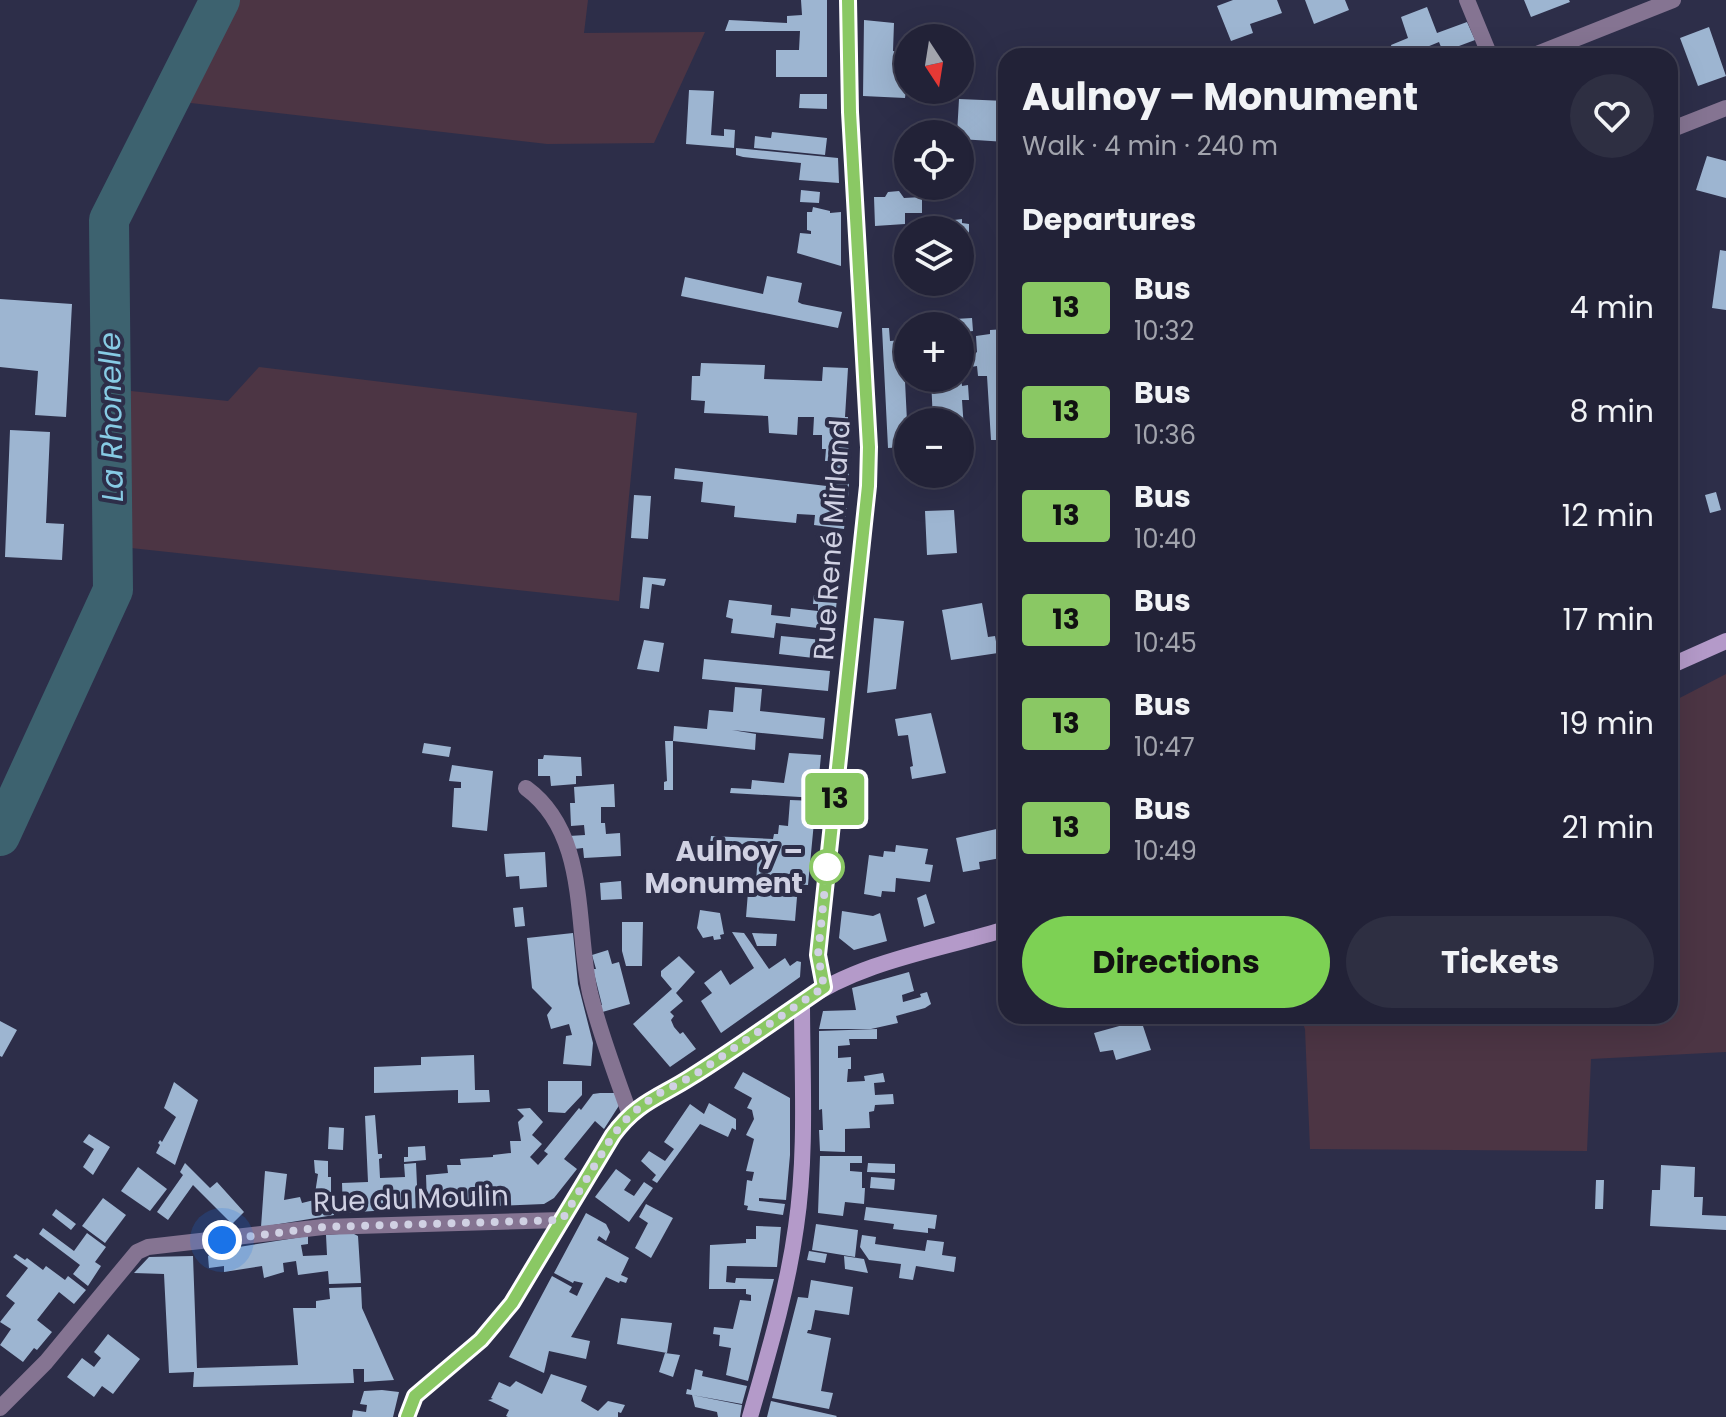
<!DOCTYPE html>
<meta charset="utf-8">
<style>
:root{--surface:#222237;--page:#2e2f42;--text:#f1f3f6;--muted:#a2a4ad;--line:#3f3f52;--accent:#7dd154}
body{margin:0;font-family:Poppins,sans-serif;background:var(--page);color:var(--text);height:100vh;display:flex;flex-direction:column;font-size:30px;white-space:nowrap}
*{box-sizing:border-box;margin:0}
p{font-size:26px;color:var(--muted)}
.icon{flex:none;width:44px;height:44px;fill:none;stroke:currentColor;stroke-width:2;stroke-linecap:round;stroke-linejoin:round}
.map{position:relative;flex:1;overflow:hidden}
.details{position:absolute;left:998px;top:48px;width:680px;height:976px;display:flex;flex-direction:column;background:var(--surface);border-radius:24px;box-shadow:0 8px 32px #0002,0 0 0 2px var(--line)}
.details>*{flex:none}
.badge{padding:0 16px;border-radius:6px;font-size:28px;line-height:52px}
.needle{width:52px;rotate:168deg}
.controls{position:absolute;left:894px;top:24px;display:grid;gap:16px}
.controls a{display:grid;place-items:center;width:80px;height:80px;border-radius:50%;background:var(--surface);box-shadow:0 8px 32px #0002,0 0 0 2px var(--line);font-size:40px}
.you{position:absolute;width:40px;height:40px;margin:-20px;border:6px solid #fff;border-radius:50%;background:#1a73e8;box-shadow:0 0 0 12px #1a73e833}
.map>.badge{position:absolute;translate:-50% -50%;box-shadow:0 0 0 4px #fff}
h2{padding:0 24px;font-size:30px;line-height:72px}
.round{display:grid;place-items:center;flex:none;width:84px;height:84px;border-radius:42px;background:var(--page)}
.summary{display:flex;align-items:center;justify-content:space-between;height:136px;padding:0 24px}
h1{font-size:38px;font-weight:700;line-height:60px}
.cta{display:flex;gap:16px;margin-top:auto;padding:16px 24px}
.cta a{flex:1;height:92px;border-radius:48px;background:var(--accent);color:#111;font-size:32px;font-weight:700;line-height:92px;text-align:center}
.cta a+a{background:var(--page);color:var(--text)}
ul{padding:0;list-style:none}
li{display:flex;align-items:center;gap:24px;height:104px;padding:0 24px}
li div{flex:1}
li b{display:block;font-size:30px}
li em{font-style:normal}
li .badge{min-width:88px;font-weight:700;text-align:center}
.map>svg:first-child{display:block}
</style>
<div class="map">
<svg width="1726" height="1417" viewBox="0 0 1726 1417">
<rect width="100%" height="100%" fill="#2d2e49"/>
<path fill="#4c3544" d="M200,0H588L584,33L705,32L654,143L547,144L156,99Z
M259,367L637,413L619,601L131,548V391L228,401Z
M1726,674V1052L1591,1059L1587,1151L1310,1149L1305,1029L1300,1016H1670V703Z"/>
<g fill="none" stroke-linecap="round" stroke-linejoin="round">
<path stroke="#3d626f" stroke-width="40" d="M0,836L113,590L109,220L220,0"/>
</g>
<path fill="#9db5d1" d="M801,0H827V77H776V50H799L800,31H725L729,20L787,23V16L802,15Z
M1233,0H1277L1282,13L1250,24L1253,33L1231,41L1217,6Z
M1305,0H1345L1349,10L1314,24Z
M1524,0H1569L1570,2L1531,17Z
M1427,7L1437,33L1467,22L1475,40L1443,52L1439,42L1405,56H1394L1391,45L1408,38L1401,17Z
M864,20L894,23L893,51L900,52L899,64L893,63V71L908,73L905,98L863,96Z
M1709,27L1726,76L1698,86L1680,38Z
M689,90L714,91L711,135L724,136V129L735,130L734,148L686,144Z
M800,94H827V109L799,108Z
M959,99L1006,101V142L960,139V134H957Z
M772,132L827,138L825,155L754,148L755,136L771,138Z
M736,148L838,158L839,183L799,180L801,163L743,157L736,155Z
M1707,156L1726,161V198L1696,190Z
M801,190L820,192L819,203L800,202Z
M899,191L904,198L922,197V213H905V224L875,226L874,197H885L888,192Z
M813,207L830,211V213L841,212V266L797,253L800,233L811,234V231L807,230V212H812Z
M921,217H930V223L962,219V223L969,224V233H960V230H921Z
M1720,250L1726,251V310L1712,308Z
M767,276L802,283L798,302L802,304L842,312L838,328L681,296L685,277L763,294Z
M0,299L72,304L66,417L35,415L38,371L0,367Z
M972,318L973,331L965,332L966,346L960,347V326H920V321Z
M882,328H889L890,341L903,340L908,442L904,447L888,448Z
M1006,329V440H991L987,376H978L977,366L971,367V357L977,352L976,336L990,334V330Z
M701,363L765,365L764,379L822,381L823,367L848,368L845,417H848L849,489L844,529L814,525L815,515L797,514L796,523L734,517L735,506L701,502L703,482L674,479L675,468L835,487L836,461H825L826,449H822V435H813L814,417H798L797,435L769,433L768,416L704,413L705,401L691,400L692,376H700Z
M931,378H961L962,386L968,385L969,400H962L965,444H960V422H933Z
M10,430L50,432L46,523L64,524L62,560L5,557Z
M1716,492L1721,510L1710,513L1705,495Z
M634,495L651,496L648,539L631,538Z
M954,510L957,553L927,555L925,511Z
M643,577L666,579L664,586L652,584L649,609L640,608Z
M814,595L837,598L834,630L776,623L774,638L731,633L733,619L726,617L729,600L772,605L771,615L790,617L791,608L818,611V604H813Z
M982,603L988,637L995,636L998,653L951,660L942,610Z
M874,618L904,621L896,689L867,693Z
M781,636L833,641L831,660L779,654Z
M644,640L664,643L659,672L637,669Z
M704,659L830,671L828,691L702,679Z
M735,687L762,689L760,711L825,718L823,739L732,730L756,734L755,750L673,741L674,726L707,729L709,710L733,712Z
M931,713L946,773L912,779L910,767L913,766L908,735L898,736L895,719Z
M665,741H673V790H664V782L667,781Z
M424,743L451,747L449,757L422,753Z
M789,753L821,755L817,798L730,793L731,788L751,789L752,780L784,783Z
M544,755L581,757L582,776H576V784L551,786L550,776H538V759H543Z
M452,765L493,771L487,831L452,827L454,788H461V782L449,781Z
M614,784L615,807H601V823H605L606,834L620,833L621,856L584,858L583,848L574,849L569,836L585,835L584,825L571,826L570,803H575L574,787Z
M790,800L816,801L808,885L756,882L758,854L709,851L711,836L773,839L774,834H778L779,825L788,826Z
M1001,828L1006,857L979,862L980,869L963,872L956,838Z
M896,845L928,849L925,864L933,865L930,882L896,878L895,892L882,891L881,897L864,894L869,855L883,857L884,851L895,852Z
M545,852L547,887L520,889L519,876L506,877L504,854Z
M621,881L622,899L601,900L600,883Z
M748,892L797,897L795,921L746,917Z
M926,894L935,923L924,927L917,898Z
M523,907L525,926L515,927L513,908Z
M700,910L720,913L724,934L720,935L721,939L714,940L713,936L703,938L697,928Z
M842,911L873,916L880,913L887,941L854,950L839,938Z
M622,922H643L642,966H626L622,951Z
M732,932L744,933L769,969L785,958L790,966L797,961L801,962L800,977L721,1033L701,1001L712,993L704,983L721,970L730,985L754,968Z
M573,933L578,984L593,1043L591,1066L563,1064L566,1036L572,1035L569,1024L551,1029L547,1015L552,1008L532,988L527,938Z
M752,933L777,934L776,946H757Z
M608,950L612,964L619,962L630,1004L599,1013L597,1006L602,1005L593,969H596L592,955Z
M679,956L695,972L676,993L683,1001L670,1012L674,1016L671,1020L674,1027L680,1034L683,1032L696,1049L670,1067L633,1024L672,989L661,976V971Z
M909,972L914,991L902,995L903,1002L921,997L920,994L927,992L931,1004L925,1008L896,1016L898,1023L871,1029H819L823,1011L856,1010L852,988Z
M1141,1020L1151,1050L1116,1060L1113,1050L1100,1052L1094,1033Z
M0,1021L17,1030L2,1057L0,1056Z
M877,1029V1039H849L850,1045L838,1046V1058L851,1057V1069H848L847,1082L865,1081L864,1076L883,1073L885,1082L874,1083L875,1095L893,1094L894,1104L875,1105L874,1111L869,1112L870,1128L845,1129V1152L820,1151L819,1130H823L822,1109L819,1110V1031Z
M474,1055L475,1090H489L490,1102L458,1103V1090L374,1093V1067L421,1065V1057Z
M743,1072L790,1098V1155L786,1200L759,1198V1201L785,1204L783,1215L747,1210L748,1206L744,1205L747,1180L752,1181L754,1172L746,1171L754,1139L746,1135L754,1119L752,1110L747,1108L752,1098L734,1088Z
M548,1081H582V1095L565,1113L548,1112Z
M174,1082L198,1100L175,1165L156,1153L160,1145L158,1143L160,1140L162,1142L176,1117L164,1108Z
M600,1093H614L620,1104L604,1129L595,1121L564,1159L577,1169L554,1198L544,1204L496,1206L495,1202L427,1205L426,1175L448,1173L447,1165H461L460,1159L493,1157V1155L511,1153L510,1141H521L518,1122L524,1116L517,1109L530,1108L543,1122L532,1135L542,1144L530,1157L538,1165L548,1154L544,1151L579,1108L581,1110L593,1094Z
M709,1103L736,1119V1130L732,1128L728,1137L700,1124L657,1183L652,1180L656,1175L641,1161L649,1151L665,1161L674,1149L664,1142L690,1104L704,1114Z
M375,1115L378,1154H382V1158L379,1159L380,1178L405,1177L404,1164L416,1163L418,1208L343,1213L342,1183L368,1182L365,1116Z
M329,1127L344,1128L343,1150L328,1149Z
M89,1134L110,1147L93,1175L83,1167L94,1149L83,1142Z
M425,1146L426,1160L404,1162V1157H408V1147Z
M820,1156H862V1163H850V1171L862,1172V1188H865L864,1204L845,1202L843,1216L818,1213Z
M314,1160L328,1161V1177H331V1197L334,1215L261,1227L265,1171L287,1174L284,1200L300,1197L302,1203L314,1200L318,1174L315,1173Z
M185,1163L210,1188L217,1182L244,1212L232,1224L193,1185L168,1220L157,1212L183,1175L180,1172Z
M868,1163L895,1164V1173L867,1172Z
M1661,1165L1695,1167L1694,1197H1703L1702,1215L1726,1216V1230L1650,1226L1652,1190H1660Z
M138,1167L167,1189L150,1211L121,1191Z
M616,1169L631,1180L624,1190L634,1196L644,1182L653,1188L629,1222L595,1197Z
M871,1177L895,1179L894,1190L870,1188Z
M1596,1180H1604L1603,1209H1595Z
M103,1198L126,1215L105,1243L82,1226Z
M646,1204L673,1218L651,1258L635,1248L648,1223L639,1217Z
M866,1207L937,1215L935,1229L928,1228V1233L893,1229L894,1224L864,1220Z
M56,1209L76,1224L71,1230L52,1215Z
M586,1213L606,1224L610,1232L606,1241L599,1236L597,1240L629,1258L621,1275L628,1278L626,1283L620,1281L619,1283L606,1277L571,1337L590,1341L586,1359L549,1351L544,1373L509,1357L552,1276L572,1287L569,1292L577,1296L583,1283L574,1281L573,1283L554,1273Z
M816,1224L858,1230L855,1257L812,1250Z
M756,1226L781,1227L777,1267L727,1266L726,1282L735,1283L736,1278L774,1279L748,1381L726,1375L731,1348L719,1346L720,1335L713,1334L714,1327L733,1329L740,1300L751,1301V1295L746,1294V1289H709L710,1245L746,1243V1239H756Z
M43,1228L74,1251L87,1233L106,1247L95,1262L101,1266L88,1286L73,1274L80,1265L39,1234Z
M352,1233L358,1236L361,1283L329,1284L328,1271L298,1275L296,1261L283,1263L284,1272L264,1278L262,1266L224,1272V1266L209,1268L208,1256L214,1251L308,1236V1244L301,1245L303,1256L327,1255L326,1235Z
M862,1235L876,1237L875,1244L925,1251L927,1240L944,1242L942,1255L956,1257L954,1272L916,1266L913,1280L899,1278L901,1264L869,1260L860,1247Z
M809,1251L827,1254L825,1263L807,1260Z
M16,1254L25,1260L27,1258L43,1270L46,1266L65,1280L68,1276L86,1290L74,1304L59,1292L37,1320L52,1332L37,1350L34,1348L23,1362L0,1345L11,1329L0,1322L15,1303L6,1296L28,1268L13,1257Z
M193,1256L197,1368L298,1365L293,1308H316V1301L330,1299L329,1288L361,1287L362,1308L394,1380L364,1382V1369H353L354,1383L193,1387L194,1372L169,1373L164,1274L134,1273L149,1257Z
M844,1256L864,1259L868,1273L845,1269Z
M811,1280L853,1287L849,1315L815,1310L811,1330H808L807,1333L831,1338L821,1391L833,1393L829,1409L772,1398L798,1297L808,1298Z
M621,1318L672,1323L667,1353L617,1344Z
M108,1334L140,1359L113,1394L102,1386L94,1397L67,1377L82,1358L94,1367L101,1358L94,1352Z
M665,1353L680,1355L673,1377L659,1372Z
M695,1369L703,1371L702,1376L747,1386L742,1404L692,1395L742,1405L740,1417H718L717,1412L695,1407L692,1395L686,1394L687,1389L691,1390Z
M551,1374L587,1386L581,1401L598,1411L608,1401L625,1405L621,1413L618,1412V1417H508L506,1416L509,1410L488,1400L493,1399L491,1398L499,1382L510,1387L516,1381L542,1394Z
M382,1390L399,1392L393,1417H352L353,1410L366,1412L367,1405L360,1404L364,1391Z
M771,1401L837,1416L836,1417H767Z"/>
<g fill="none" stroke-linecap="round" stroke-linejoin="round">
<path stroke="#857492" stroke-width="16" d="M1467,0L1490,56
M1532,56L1673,0
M1670,130L1726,108
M526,788C589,834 575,925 590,993C600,1034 616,1075 630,1115
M824,987L818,955L868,486L869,447L850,112L848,0
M0,1408L46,1362L137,1252L148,1247L323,1227L562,1220
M407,1417L415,1396L481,1340L512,1303L613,1135C637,1101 662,1097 693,1076C730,1052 766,1027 802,1002"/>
<path stroke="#b49ac9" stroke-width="16" d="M1670,666L1726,641
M750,1417C768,1354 787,1292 796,1227C807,1153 802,1076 802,1002C861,961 938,950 1006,929"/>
</g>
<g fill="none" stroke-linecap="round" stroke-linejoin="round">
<g stroke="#fff" stroke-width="18">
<path id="line" d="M407,1417L415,1396L481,1340L512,1303L613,1135C637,1102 660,1097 691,1077C736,1049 780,1017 824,987L818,955L868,486L869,447L850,112L848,0"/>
</g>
<use href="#line" stroke="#8ac864" stroke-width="12"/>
<path stroke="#d0d1e3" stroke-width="8" stroke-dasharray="0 14.4" d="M222,1240L323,1227L562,1220L613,1135L630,1115L656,1095L693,1076L824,987L818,955L827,867"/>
</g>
<circle fill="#fff" stroke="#8ac864" stroke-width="4" cx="827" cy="867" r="16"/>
<g text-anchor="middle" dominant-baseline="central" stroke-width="8" stroke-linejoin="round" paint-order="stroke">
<g font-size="28" fill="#d0d1e3" stroke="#2d2e49">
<text transform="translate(832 540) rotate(-86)">Rue René Mirland</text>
<text transform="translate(411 1199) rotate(-2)">Rue du Moulin</text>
</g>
<g font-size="28" font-weight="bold" fill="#d0d1e3" stroke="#2d2e49" text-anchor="end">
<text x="803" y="851">Aulnoy –<tspan x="803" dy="32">Monument</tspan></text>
</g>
<g font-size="30" font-style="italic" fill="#87cbe4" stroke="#2d2e49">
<text transform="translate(111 417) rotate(-91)">La Rhonelle</text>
</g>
</g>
</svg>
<div class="controls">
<a><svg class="needle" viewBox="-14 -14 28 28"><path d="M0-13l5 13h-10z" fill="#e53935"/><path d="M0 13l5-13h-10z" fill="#a2a4ad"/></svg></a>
<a><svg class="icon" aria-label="locate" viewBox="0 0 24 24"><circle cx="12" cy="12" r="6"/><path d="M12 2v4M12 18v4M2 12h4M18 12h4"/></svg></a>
<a><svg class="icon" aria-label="layers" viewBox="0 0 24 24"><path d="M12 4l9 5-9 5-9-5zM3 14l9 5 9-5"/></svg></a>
<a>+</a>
<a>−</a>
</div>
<div class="you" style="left:222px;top:1240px"></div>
<b class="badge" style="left:835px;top:799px;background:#8ac864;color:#111">13</b>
<section class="details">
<div class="summary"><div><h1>Aulnoy – Monument</h1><p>Walk · 4 min · 240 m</p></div><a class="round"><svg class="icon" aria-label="heart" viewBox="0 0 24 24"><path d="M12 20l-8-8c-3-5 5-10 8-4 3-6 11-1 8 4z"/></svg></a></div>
<h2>Departures</h2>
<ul>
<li><span class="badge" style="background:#8ac864;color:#111">13</span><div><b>Bus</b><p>10:32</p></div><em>4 min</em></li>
<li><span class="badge" style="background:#8ac864;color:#111">13</span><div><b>Bus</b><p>10:36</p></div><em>8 min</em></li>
<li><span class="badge" style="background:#8ac864;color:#111">13</span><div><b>Bus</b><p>10:40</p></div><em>12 min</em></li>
<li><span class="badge" style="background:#8ac864;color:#111">13</span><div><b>Bus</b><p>10:45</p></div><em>17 min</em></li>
<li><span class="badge" style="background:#8ac864;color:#111">13</span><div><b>Bus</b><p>10:47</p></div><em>19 min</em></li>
<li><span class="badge" style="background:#8ac864;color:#111">13</span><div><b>Bus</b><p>10:49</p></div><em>21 min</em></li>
</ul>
<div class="cta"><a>Directions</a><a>Tickets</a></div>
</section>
</div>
